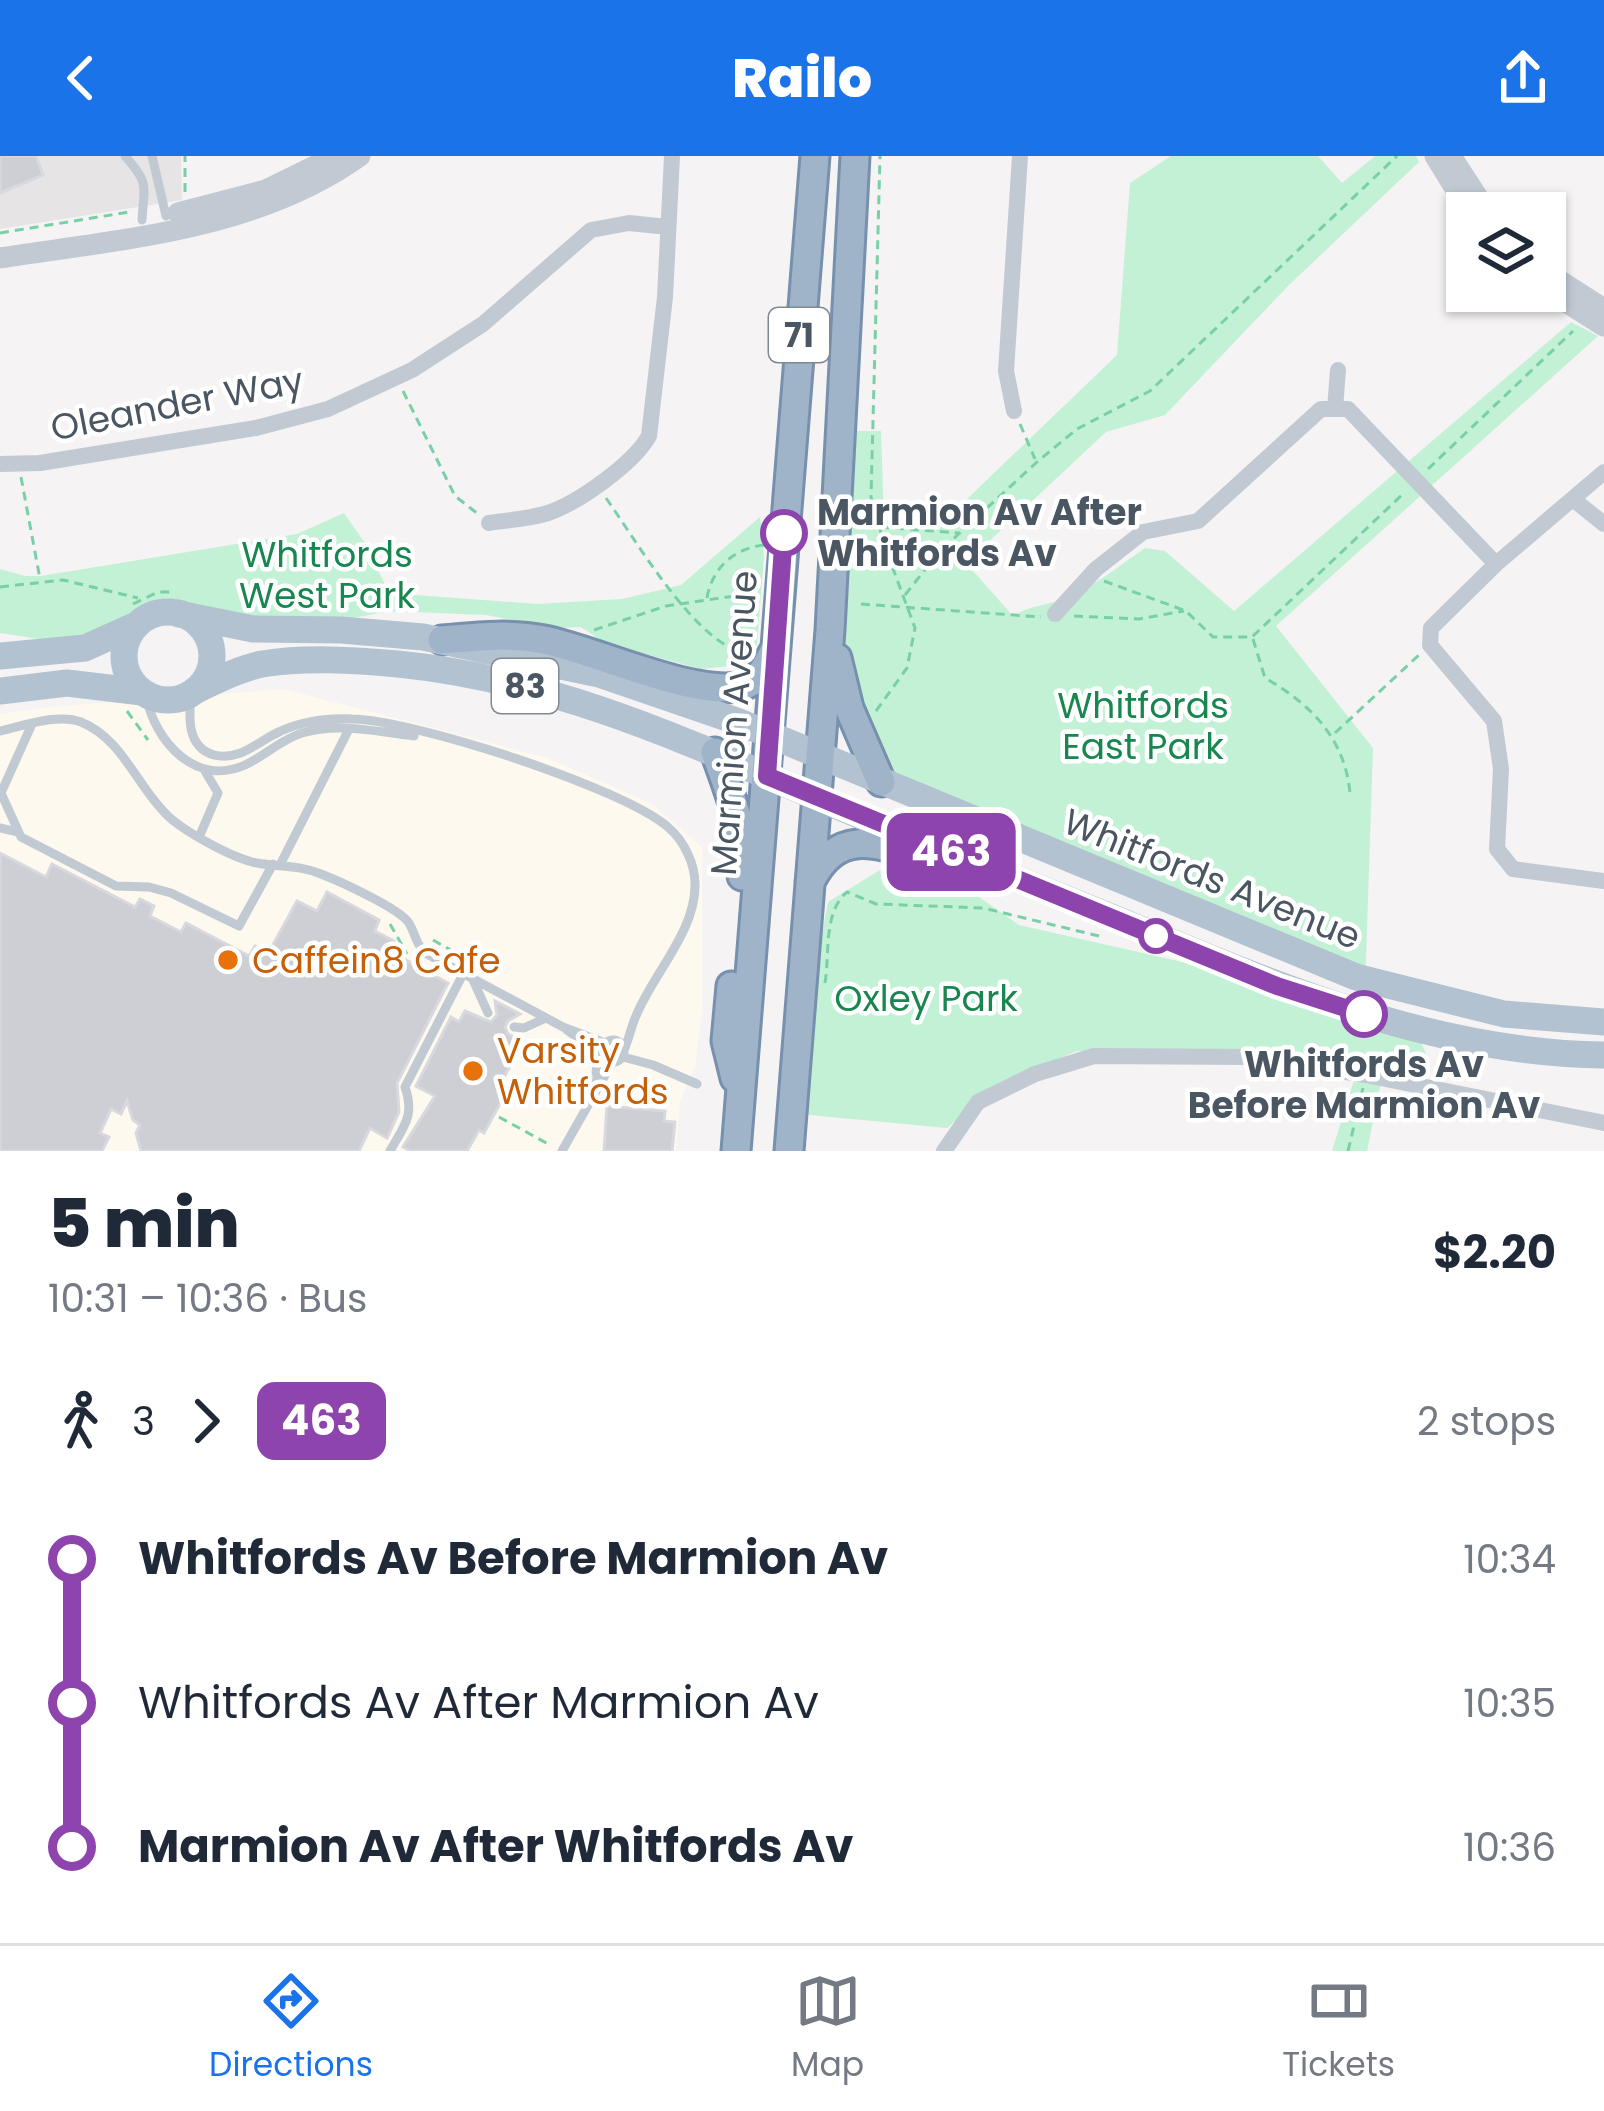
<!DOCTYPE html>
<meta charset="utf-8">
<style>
:root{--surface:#fff;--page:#f6f6f7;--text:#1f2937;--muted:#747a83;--line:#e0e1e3;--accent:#1a73e8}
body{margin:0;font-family:Poppins,sans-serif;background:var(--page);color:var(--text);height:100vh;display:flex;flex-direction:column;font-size:45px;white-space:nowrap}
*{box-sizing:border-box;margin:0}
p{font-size:39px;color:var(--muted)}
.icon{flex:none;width:66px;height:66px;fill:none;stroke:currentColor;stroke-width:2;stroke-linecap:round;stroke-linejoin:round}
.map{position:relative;height:995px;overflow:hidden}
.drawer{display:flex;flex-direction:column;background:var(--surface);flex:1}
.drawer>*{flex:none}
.badge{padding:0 24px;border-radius:18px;font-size:42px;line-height:78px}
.fabs{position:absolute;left:1446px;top:36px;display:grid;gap:24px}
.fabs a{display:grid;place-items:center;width:120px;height:120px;border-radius:0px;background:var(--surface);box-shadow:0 3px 9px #0004;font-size:60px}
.map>.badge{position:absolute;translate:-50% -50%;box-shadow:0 0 0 6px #fff}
.legs{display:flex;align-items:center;gap:18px;height:132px;padding:0 48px;font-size:39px}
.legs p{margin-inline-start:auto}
.summary{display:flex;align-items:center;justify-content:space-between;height:204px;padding:0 48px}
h1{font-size:66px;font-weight:800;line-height:90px}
ul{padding:0 48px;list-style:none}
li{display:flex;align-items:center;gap:42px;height:144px;font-size:45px}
li i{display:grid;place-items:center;width:18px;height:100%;margin:0 15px;background:currentColor}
li i::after{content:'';width:30px;height:30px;margin:-15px;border:9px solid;border-radius:50%;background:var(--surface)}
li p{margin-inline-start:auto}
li:first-child i{background:linear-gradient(#0000 50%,currentColor 0)}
li:last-child i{background:linear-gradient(currentColor 50%,#0000 0)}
header{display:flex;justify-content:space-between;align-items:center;height:156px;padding:0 48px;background:var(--accent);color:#fff;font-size:54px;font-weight:800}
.tab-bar{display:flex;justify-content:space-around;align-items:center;height:168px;border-top:3px solid var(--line);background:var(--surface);font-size:33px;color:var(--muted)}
.tab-bar a{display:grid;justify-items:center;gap:6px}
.tab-bar .on{color:var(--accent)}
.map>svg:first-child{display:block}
</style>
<header><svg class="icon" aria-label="back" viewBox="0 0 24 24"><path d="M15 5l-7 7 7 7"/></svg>Railo<svg class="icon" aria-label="share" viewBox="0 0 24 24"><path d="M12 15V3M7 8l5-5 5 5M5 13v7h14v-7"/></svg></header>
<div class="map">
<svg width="1604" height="995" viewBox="0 0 1604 995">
<rect width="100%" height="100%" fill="#f5f3f3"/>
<path fill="#fdf9ef" d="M284,533L548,602L652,648L702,691V853L695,911L680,946L676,995H0V558L49,551Z"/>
<path fill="#e6e4e5" d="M0,0H181L182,44L0,73Z"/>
<path fill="#c3f1d5" d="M1171,0H1318L1342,27L1375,0H1416L1419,6L1289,129L1165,259L1106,276L966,407L1013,460C1029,450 1043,450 1060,444C1091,433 1118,411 1145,392L1165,395L1234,455L1571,166L1598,180L1276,470L1373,592L1365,834L901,628C819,531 841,393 847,275H881L884,364L939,370L1117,199L1130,27Z
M344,357L365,387L389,437L537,448L622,443L681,429L760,361L764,400L757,488L749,499L730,510L701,513L605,487L581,471L557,472L486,459L389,455L294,474L234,467L170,447L137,454L113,473L65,487L0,477V413L25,420H41L297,378Z
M880,714L898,715L976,739L1019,769L1222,815L1418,880L1427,900L1077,895L1001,926L947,972L799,958L809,844L828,746Z
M1382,922L1367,995H1332L1354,924Z"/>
<path fill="#cdcfd5" stroke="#d7d9de" stroke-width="3" d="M0,0H36L43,19L0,37Z
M0,697L46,721L52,708L135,751L140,743L154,750L150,760L181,776L186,767L249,800L255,790L268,798L297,745L317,755L327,736L379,764L375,775L394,785L388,794L448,827L397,927L399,956L387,982L370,972L359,995H141L136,977L140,969L133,964L127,945L121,958L111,953L100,977L109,981L102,995H0Z
M495,845L520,858L508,865L505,871L508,878L524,885L499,930L507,935L484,977L479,974L467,995H411L403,991L435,940L416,930L451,861L459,866L465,855L491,866L497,859Z
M607,950L665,955L664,965L675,966L672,995H604Z"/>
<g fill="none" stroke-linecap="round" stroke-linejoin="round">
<g stroke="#7690ad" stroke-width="33">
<path id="trunk" d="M442,484C477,481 509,477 544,484C595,494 696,542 742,530C759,525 766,511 773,497
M837,502L849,552L881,626
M715,596C730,637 746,676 742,720
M810,726C842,663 889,693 941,708C956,713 974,711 989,711
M731,830L726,885L735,922
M736,995L815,0
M789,995L830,474L855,0"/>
</g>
<path stroke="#7ad0a6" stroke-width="3" stroke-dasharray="9 6" stroke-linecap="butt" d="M185,36V0
M0,77L129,56
M403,235L455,340L478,358
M1020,268L1035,303
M1428,313L1573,175
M21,321L40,423
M606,342C635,383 692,481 739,495L745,506
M880,371L959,377
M1104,425L1186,455L1213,481H1252L1404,337
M0,431L63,424L138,442
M905,439L939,396L1037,306L1077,273L1150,235L1397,0
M707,442C712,412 734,392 765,389
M133,448L158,436H175
M861,448L1041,461
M1074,460L1139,463L1184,455
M594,474L666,450L755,437
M1253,483L1265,522C1311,548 1345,583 1350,637
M127,555L148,584
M876,555L907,512L915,472L885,391L871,341L880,0
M1335,577L1420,498
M390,768L407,798
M433,784L477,809
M825,827C830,798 823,756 847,736L876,748L983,752L1099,780
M499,961L550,989
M1348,995L1363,932"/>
<path stroke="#c1cad2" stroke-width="9" d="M125,0C150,28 144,29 142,64
M152,0L166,60
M191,537C189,560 186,591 214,599C240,606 259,584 281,575C303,565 328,562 352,563C414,564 624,632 669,672C684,685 695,708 695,728C696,775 653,818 636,860C631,871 629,883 624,894
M146,540C155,586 196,631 245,609C266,599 280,584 302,577C339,566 378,576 414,580
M32,568L1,637L21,681L116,730L149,731L171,737L239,770L273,708
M0,575C23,570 58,557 81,566C123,583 137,631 168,660C185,676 234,703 257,707C278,711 300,709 321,718C339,725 399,752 409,767C416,779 415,788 427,798L563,871L605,887
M0,672L18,676
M200,679L218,637L205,615
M280,709L349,573
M473,824L488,857
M514,871L524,872L546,862
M567,874L603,900L597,909L594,933
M602 895a11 11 0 1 1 22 0a11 11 0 1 1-22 0Z
M623,901L653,909L697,928
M390,995C404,970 415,960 405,931L463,818
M562,995L612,907"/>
<path stroke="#c1cad2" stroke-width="16" d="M1335,253H1348L1496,408
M1014,255L1006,215L1020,0
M0,308L40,307L256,272L328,253L412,214L483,168L591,74L629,67L668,71
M1604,316L1496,408L1431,472L1430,489L1494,565L1501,613L1497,693L1513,713L1604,725
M1574,344L1604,368
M489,367C508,364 529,363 548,357C578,347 633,308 649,280L665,141L672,0
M1055,458L1096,413L1143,376L1198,365L1321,253H1335L1338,214
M944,995L978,946L1035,918L1094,900L1247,901L1366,919L1604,967"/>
<path stroke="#c1cad2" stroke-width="21" d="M1435,0L1470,57
M1451,0L1488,57
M178,57L266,34L335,0
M0,102C122,83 257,74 360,0
M1545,115L1604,153
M1545,133L1604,170"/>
<path stroke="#b3c2d1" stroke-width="27" d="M124 500a44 44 0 1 1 88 0a44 44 0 1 1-88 0Z
M179,458L253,473L341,474L423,481L599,518L739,566L1356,821L1504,858L1604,866
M0,500L85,492L134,470
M0,535L67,527L142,536
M194,535C216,525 238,513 262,508C306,501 354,504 398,508C566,525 702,593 854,657C941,693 1029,727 1116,763C1272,828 1432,897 1604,899"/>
<use href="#trunk" stroke="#9fb4c9" stroke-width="27"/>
</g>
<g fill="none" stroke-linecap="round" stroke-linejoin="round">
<g stroke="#fff" stroke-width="27">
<path id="line-1" d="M784,377L767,620L1277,830L1364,858"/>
</g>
<use href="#line-1" stroke="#8e44ad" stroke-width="18"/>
</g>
<g fill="#fff" stroke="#8e44ad" stroke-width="6">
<circle cx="784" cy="377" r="21"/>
<circle cx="1156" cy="780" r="15"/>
<circle cx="1364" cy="858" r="21"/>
</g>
<g fill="#e8710a" stroke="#fff" stroke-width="4.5">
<circle cx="228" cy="804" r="12"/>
<circle cx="473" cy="915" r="12"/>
</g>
<g text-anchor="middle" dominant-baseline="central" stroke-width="9" stroke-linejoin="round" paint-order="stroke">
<g fill="#fff" stroke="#808990" stroke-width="3">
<rect x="769" y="152" width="60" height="54" rx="9"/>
<rect x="492" y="503" width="66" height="54" rx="9"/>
</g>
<g font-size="33" font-weight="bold" fill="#4a5661">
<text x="799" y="179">71</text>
<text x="525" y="530">83</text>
</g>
<g font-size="36" fill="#4a5661" stroke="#fff">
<text transform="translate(177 248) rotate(-11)">Oleander Way</text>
<text transform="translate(734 567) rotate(-86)">Marmion Avenue</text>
<text transform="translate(1212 723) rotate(22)">Whitfords Avenue</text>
</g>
<g font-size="36" font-weight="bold" fill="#4a5661" stroke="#fff" text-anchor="start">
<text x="817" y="356">Marmion Av After<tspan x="817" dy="41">Whitfords Av</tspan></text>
<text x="1364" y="908" text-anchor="middle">Whitfords Av<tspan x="1364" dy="41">Before Marmion Av</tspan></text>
</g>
<g font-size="36" fill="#17864f" stroke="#fff">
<text x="327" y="398">Whitfords<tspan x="327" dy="41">West Park</tspan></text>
<text x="1143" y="549">Whitfords<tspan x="1143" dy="41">East Park</tspan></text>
<text x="926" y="842">Oxley Park</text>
</g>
<g font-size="36" fill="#c56008" stroke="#fff" text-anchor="start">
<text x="252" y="804">Caffein8 Cafe</text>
<text x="497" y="894">Varsity<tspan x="497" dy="41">Whitfords</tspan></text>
</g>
</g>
</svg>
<div class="fabs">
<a><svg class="icon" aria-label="layers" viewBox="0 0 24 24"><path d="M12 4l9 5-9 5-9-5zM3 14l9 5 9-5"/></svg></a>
</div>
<b class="badge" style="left:951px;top:696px;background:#8e44ad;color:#fff">463</b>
</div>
<section class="drawer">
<div class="summary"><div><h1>5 min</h1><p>10:31 – 10:36 · Bus</p></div><b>$2.20</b></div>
<div class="legs"><svg class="icon" aria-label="walk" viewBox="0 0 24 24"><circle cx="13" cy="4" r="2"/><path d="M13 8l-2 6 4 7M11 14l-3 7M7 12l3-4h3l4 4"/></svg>3<svg class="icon" aria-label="forward" viewBox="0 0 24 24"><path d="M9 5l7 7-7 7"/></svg><b class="badge" style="background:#8e44ad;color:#fff">463</b><p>2 stops</p></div>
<ul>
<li><i style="color:#8e44ad"></i><b>Whitfords Av Before Marmion Av</b><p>10:34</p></li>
<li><i style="color:#8e44ad"></i><span>Whitfords Av After Marmion Av</span><p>10:35</p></li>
<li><i style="color:#8e44ad"></i><b>Marmion Av After Whitfords Av</b><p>10:36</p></li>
</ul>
</section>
<nav class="tab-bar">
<a class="on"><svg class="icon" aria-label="directions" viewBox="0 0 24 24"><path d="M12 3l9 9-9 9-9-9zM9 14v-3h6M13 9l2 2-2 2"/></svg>Directions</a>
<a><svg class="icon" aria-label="map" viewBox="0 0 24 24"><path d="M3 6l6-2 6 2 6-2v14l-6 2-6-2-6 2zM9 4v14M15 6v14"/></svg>Map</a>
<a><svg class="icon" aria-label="tickets" viewBox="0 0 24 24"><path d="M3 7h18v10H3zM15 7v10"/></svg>Tickets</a>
</nav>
